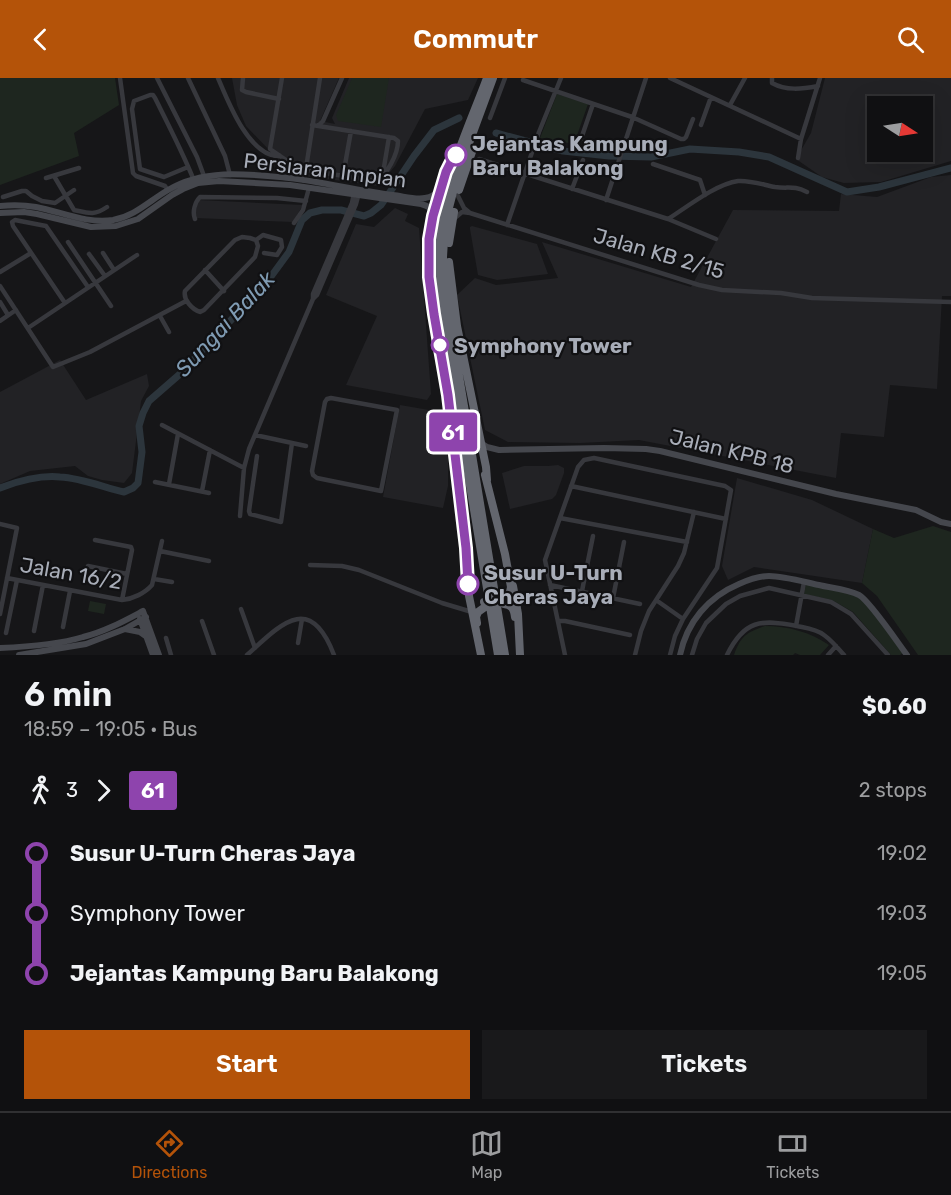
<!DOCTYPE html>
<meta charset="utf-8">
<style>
:root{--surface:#101012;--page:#19191b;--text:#f1f3f6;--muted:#9c9d9f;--line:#303032;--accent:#b45309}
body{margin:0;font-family:Rubik,sans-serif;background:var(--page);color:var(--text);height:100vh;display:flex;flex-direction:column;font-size:22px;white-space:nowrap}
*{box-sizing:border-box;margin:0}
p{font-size:20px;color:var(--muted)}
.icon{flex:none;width:33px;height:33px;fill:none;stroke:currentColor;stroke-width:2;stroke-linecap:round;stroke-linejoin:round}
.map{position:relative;height:577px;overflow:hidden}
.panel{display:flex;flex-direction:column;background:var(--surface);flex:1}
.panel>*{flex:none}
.badge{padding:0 12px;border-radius:4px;font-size:21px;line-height:39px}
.needle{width:39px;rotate:102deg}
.controls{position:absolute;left:867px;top:18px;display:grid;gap:12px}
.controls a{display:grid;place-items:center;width:66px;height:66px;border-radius:0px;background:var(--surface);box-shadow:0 6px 24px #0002,0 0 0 2px var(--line);font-size:30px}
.map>.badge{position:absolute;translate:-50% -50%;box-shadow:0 0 0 3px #fff}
.legs{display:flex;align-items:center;gap:9px;height:66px;padding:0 24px;font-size:20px}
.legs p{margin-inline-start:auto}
.overview{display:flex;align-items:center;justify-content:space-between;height:102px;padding:0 24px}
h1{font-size:33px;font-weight:600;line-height:45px}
.primary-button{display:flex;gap:12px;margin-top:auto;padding:12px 24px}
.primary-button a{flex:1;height:69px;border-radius:0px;background:var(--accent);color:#fff;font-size:24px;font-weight:600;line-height:69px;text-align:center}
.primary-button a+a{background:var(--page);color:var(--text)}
ul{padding:0 24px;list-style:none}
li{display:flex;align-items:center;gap:21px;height:60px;font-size:22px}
li i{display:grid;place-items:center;width:9px;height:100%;margin:0 8px;background:currentColor}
li i::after{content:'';width:15px;height:15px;margin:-8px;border:4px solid;border-radius:50%;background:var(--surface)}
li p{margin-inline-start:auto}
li:first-child i{background:linear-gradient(#0000 50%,currentColor 0)}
li:last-child i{background:linear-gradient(currentColor 50%,#0000 0)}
header{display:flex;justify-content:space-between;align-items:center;height:78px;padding:0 24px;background:var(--accent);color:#fff;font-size:27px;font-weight:600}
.dock{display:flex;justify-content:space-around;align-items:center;height:84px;border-top:2px solid var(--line);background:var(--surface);font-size:16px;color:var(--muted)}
.dock a{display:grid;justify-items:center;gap:3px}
.dock .on{color:var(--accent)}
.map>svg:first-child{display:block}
</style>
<header><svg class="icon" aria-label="back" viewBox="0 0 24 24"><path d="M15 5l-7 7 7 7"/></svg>Commutr<svg class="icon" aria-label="search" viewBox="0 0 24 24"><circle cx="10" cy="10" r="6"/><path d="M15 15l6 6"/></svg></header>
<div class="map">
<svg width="951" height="577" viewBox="0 0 951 577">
<rect width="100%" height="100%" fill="#161618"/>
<path fill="#222225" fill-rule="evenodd" d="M232,0H339L320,43L335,46L332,40L349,0H478L468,22L425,31L395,88L378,108L292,96L246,48L237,27Z
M825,0H951V83L881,104L844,105L822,99L796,81L811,55ZM878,28H922V74H878Z
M951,97V218H942L937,311L890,307L884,359L841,355L836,400L639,362L580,365L508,364L485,352L457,217L475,200L496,207L558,200L542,164L691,209L733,132L839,133L841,116L877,119L931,99Z
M198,122L303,127L293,144L196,140L195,137Z
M395,130L408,136L405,143L419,150L431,316L427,322L346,307L377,238L326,217L356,146L374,149Z
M472,148L537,166L548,196L497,202L478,197L470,151V149Z
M60,282L86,322L147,296L149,308L141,323L132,395L124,405L102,402L88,398L75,388L30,393L0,406V314Z
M400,327L429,332L440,344L448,360V408L443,430L383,419Z
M558,387L564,390V395L556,417L552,421L510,431L502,395L524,388H548Z
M737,400L812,422L873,451L862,505L754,489L728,502L722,488Z"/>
<path fill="#1e261f" d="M0,0H115L119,27L74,55L79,78L0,107Z
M352,0H389L381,49L338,43L336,37Z
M557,16L588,26L574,66L540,60Z
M933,448L951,454V577H918L877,518L862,505L873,451L894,460Z
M806,506L854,517L865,524L903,575L900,577H891L853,534L832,522L804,516Z
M90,523L106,526L104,536L88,533Z
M765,548C788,548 810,554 829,567L820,577H800L795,575L793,577H734C741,558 746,555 765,548Z"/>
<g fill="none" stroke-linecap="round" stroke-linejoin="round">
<path stroke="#2c353c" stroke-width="7" d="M496,55L563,73L609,78L651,79L690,71L739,74L769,79L847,114L879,109L951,90
M0,410C17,403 41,397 60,399C81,400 103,409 124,414L133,410L138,405L142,374L139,348L143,335L149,323L180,296L267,204L289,174L302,142L310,135L322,132H341L364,138L371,135L381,127L392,111L414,78L434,52L459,40"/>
<path stroke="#37383d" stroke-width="4.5" d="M120,0L133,95L136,98L165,108L168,112
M157,0L197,79L204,98
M188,0L225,78L230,97
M218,0C228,23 247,74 276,78L279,77
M243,0L242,12L246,14L279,21
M282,0L270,71L299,91L376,103C387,97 398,76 398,63L394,60L312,47
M670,0L801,61
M772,0V5C786,13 802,11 818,8
M523,2L632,39L681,61H684L686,59L693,41
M730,27L745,0
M490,40L505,0
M701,47L711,19
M318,48L323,43L342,0
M581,61L593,26
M798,80L801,61L820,0
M479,81L668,141L716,161
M653,86L700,102L705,117
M188,89L164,99L140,91L132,31L134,23L150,17H153L155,20C168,46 182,73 193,100
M383,95L389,59
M54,98L74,132
M343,98L351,53
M46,100L79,90
M304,103L320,0
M572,111L583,82
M458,118L464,130L470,135
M3,119L22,113H26L32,118L42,123L55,125L74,112
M606,122L646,0
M74,132C88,135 94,138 107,129
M455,140L462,134L470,135L699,207L722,212L781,215L812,220L951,224
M195,141C192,134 195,124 200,119L277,120L306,123
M668,141C687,129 716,106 738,103C750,102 764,107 775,109C789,111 793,107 807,114
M294,145L303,132L309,110
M507,147L539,54L561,0
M242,159L250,160L256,162L258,168L255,179L204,232L200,234C192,231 183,222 185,213L235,162Z
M256,162L263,157L281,162L282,169L277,177L264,175
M68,164L111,228
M103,175L114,192
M89,176L105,198
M205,192L224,213
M0,194L31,175
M0,208L53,289L90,274L186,223
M313,221V216L352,125L354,115
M0,224L8,237
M65,225L13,148L12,144L15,142L46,148L88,209
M160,238L169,254
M0,243L16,232
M28,250L137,177
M331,320L397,332L381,413L317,400L313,397L312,393L325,324L327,321Z
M162,347L244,390
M255,357L306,368
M257,378L249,433L250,436L281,444L292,365
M155,404L209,415
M169,406L178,356
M571,408L726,441
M202,413L210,372
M240,438L244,390L249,371L313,221L317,217L356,126L359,115
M560,440L687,464
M0,446L17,450L0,536
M95,462L131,469L132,472L122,522
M160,473L209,483
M310,487L342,488L359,492L442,525L472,534
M88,488L127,496
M7,500L122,522C133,521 145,515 152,507L162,463
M154,501L172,504
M550,507L640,526
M582,513L593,458
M613,520L624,464
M656,522L683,541
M241,531L255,570
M202,543L214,577
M558,543H565L630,557
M796,548L804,504
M63,549L70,513
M34,553L43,507
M6,555L17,502
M166,560L171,577
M298,565L302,541
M247,577C281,546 310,514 334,577
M565,577L545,482L578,389L584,382L594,380L725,408L731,412L717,490L683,541L675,558L670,577
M635,577L641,553L649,533L678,488L684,475L694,434
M692,577L697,561L706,545L726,526L740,518L769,510L831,524L851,536L888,577
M727,577C744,542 761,541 797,548C806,550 816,551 824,557C831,562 838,570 844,577
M828,577L836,568"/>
<path stroke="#45474d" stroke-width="6" d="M0,128C12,127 24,127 36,129C62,134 87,146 113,142C135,138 149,123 168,112C204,90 249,96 289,100C324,104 358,113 393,117C403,118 415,122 425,120C431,119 436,116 440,111
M0,135L24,134L37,136L91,149L116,148L138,141L172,117L183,111L198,105L219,103L290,107L421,126C429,128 431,130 433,138
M481,365L487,369L499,372L604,370L646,371L660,373L836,416L916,432L941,444L951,446
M140,541L153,577
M125,551L140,554L147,559
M0,570C24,569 60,566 83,559C104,554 124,543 143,533L159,577
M19,577L86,566L125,551L146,539
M680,577C687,544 708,519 739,506C748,502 759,498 769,498C783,498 805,504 819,507C831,510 847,511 859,517C869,522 898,565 907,577"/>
<path stroke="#63666e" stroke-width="8" d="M487,0C468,51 441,108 436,162C434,189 439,217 443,244L498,577
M493,0L458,95L445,145L443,179L444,197L450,243L505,577
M450,86L442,105L433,138L429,161V199L448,317L466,470L469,518L481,577
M459,112L473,71
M449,165L454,134
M449,184L457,248L486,389L487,402
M485,397L505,476L511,509L510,514L504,521
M513,508L518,536L520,577
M504,526C512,527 514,531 515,539
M477,545L476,539L478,534L485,529"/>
<path stroke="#63666e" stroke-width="8" d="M484,524L504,521"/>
</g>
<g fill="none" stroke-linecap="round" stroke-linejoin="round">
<g stroke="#fff" stroke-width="14">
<path id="line-1" d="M456,77L451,84L446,94L433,138L429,161V199L434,236L448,317L466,470L468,506"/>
</g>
<use href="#line-1" stroke="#8e44ad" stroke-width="9"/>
</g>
<g fill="#fff" stroke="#8e44ad" stroke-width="3">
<circle cx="456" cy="77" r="10"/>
<circle cx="440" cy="267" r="8"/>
<circle cx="468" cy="506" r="10"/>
</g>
<g text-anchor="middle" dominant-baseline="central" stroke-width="4.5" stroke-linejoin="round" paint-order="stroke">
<g font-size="21" font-weight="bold" fill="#a8adb8" stroke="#111113" text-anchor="start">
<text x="472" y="65">Jejantas Kampung<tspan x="472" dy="24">Baru Balakong</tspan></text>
<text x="454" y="267">Symphony Tower</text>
<text x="484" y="494">Susur U-Turn<tspan x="484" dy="24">Cheras Jaya</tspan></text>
</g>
<g font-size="21" fill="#a8adb8" stroke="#111113">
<text transform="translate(325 92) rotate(7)">Persiaran Impian</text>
<text transform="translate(659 175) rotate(16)">Jalan KB 2/15</text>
<text transform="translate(732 373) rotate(14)">Jalan KPB 18</text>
<text transform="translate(71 495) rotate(10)">Jalan 16/2</text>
</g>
<g font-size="22" font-style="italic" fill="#7f9bb3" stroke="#111113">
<text transform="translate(225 246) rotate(-47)">Sungai Balak</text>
</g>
</g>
</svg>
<div class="controls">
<a><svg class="needle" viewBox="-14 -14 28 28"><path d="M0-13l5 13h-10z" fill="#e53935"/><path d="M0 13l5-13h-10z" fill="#9c9d9f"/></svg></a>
</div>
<b class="badge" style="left:453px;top:354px;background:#8e44ad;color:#fff">61</b>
</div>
<section class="panel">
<div class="overview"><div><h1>6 min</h1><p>18:59 – 19:05 · Bus</p></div><b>$0.60</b></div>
<div class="legs"><svg class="icon" aria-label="walk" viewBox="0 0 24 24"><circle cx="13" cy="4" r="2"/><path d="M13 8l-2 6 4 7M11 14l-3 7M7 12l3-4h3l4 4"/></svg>3<svg class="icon" aria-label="forward" viewBox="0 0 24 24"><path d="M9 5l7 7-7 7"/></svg><b class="badge" style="background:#8e44ad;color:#fff">61</b><p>2 stops</p></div>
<ul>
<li><i style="color:#8e44ad"></i><b>Susur U-Turn Cheras Jaya</b><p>19:02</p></li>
<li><i style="color:#8e44ad"></i><span>Symphony Tower</span><p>19:03</p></li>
<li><i style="color:#8e44ad"></i><b>Jejantas Kampung Baru Balakong</b><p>19:05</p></li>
</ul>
<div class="primary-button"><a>Start</a><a>Tickets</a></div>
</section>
<nav class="dock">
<a class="on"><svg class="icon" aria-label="directions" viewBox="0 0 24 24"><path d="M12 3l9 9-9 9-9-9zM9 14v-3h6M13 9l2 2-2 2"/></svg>Directions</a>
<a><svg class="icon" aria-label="map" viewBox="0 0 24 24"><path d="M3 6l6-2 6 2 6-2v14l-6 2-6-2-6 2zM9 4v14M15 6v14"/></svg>Map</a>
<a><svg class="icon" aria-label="tickets" viewBox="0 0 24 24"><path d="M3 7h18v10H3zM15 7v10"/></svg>Tickets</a>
</nav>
